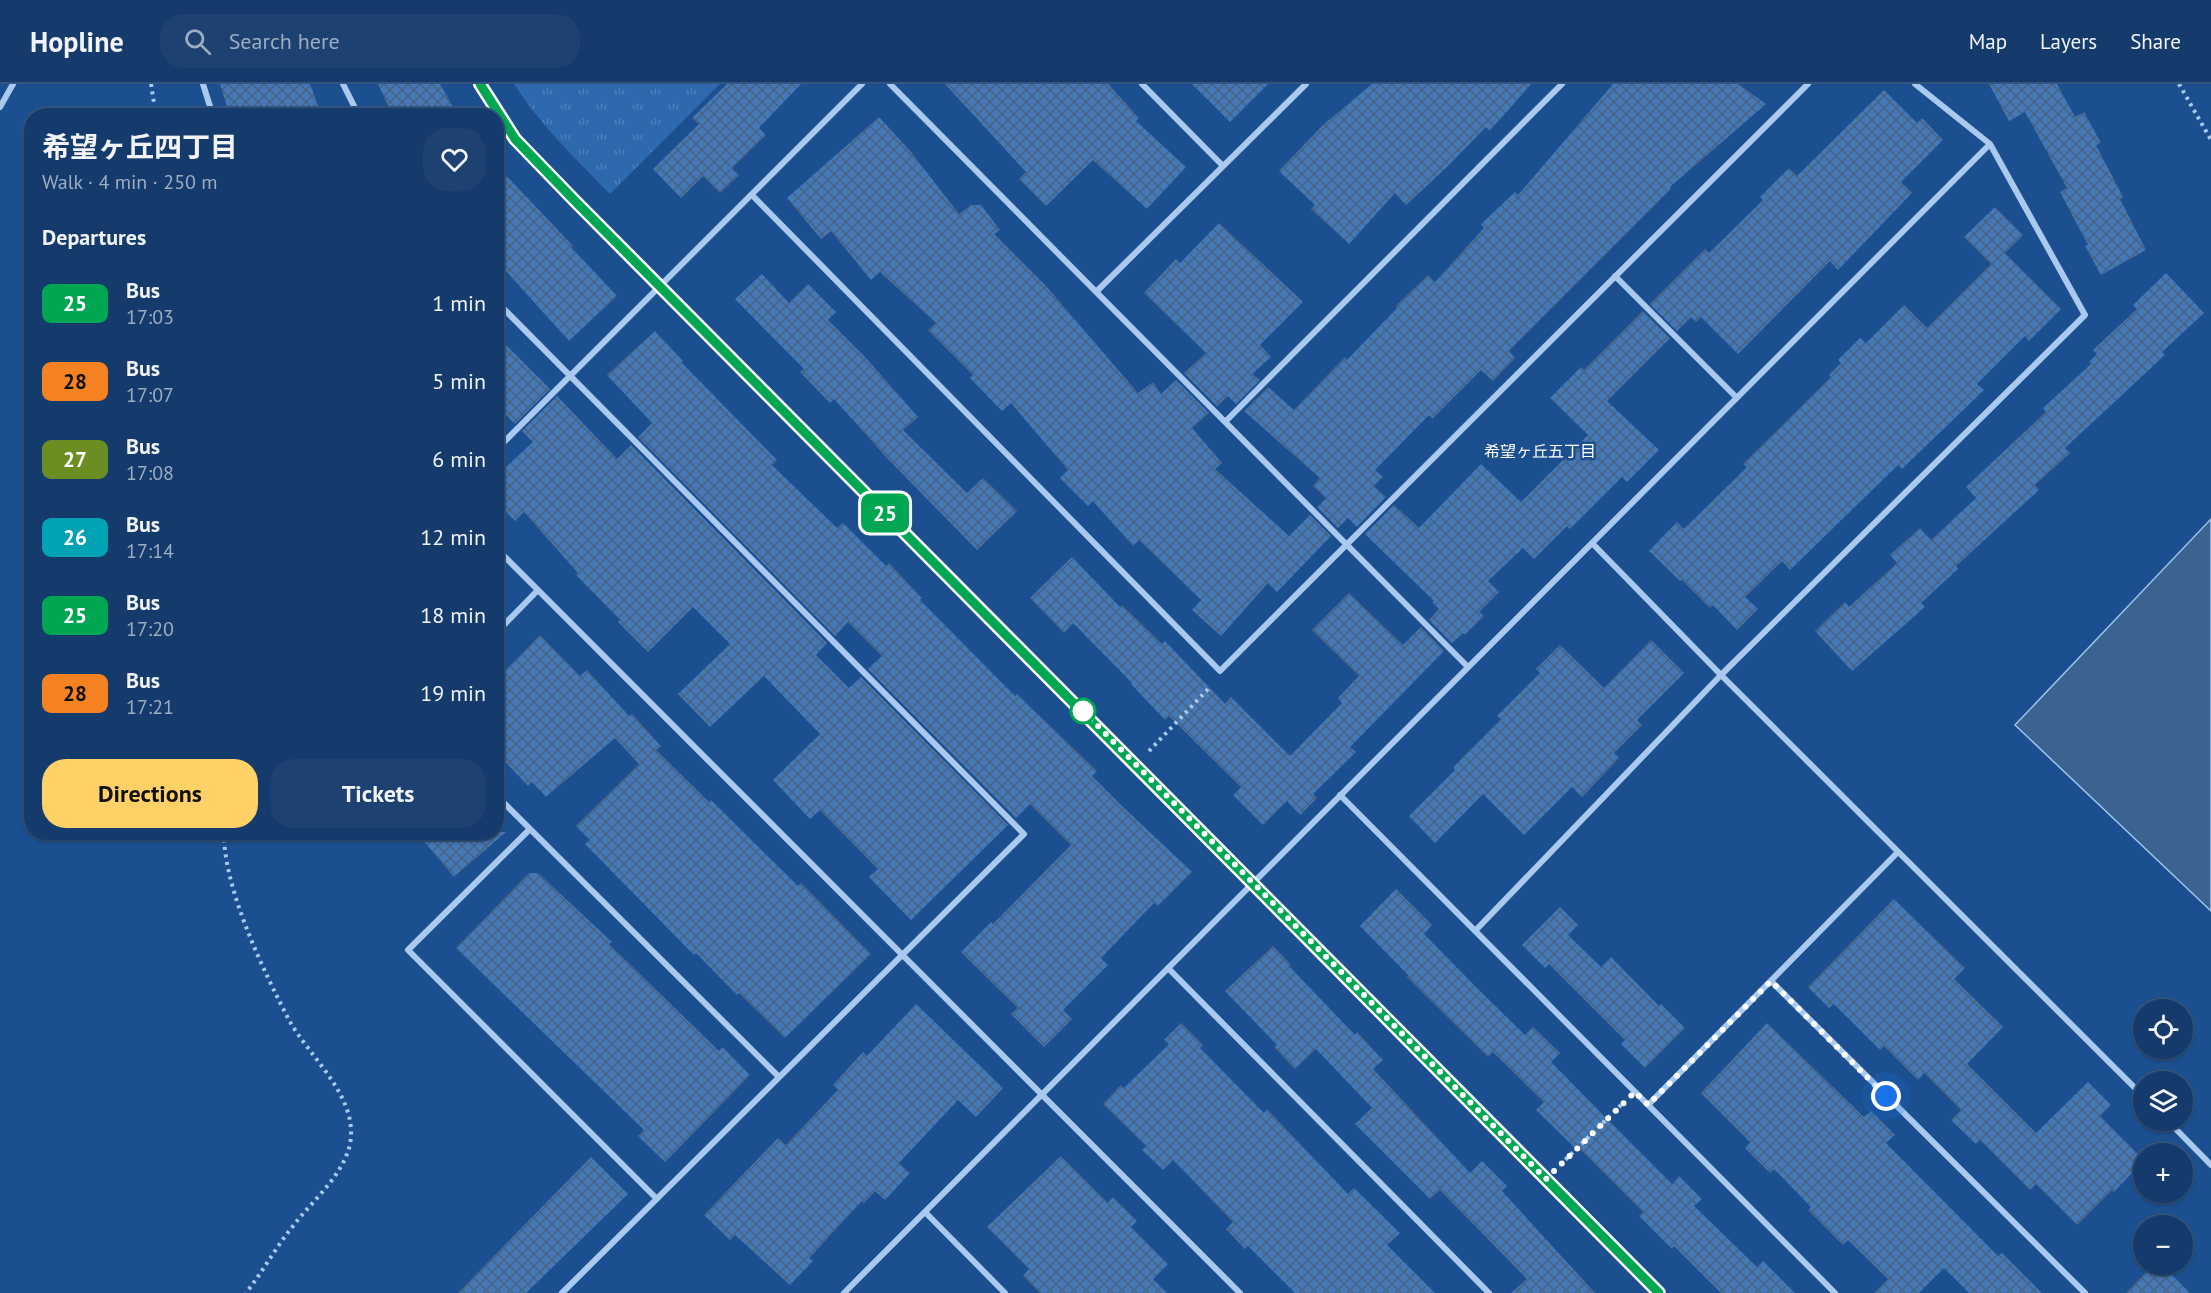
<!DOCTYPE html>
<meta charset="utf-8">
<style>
:root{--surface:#143b6b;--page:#1d4271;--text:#f1f3f6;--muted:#9dadc1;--line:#33557e;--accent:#ffd166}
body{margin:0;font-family:"PT Sans","Noto Sans JP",sans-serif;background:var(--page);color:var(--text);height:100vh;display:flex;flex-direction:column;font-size:22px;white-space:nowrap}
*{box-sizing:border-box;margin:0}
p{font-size:20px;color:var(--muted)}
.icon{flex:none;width:33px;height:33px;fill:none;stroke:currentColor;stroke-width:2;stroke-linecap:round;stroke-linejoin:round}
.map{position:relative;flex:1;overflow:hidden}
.panel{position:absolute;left:24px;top:24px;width:480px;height:732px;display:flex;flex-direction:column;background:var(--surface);border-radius:24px;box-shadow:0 2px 4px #0004,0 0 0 2px var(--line)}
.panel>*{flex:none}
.badge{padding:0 12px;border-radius:9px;font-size:21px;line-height:39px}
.tools{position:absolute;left:2133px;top:915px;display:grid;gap:12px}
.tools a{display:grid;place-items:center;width:60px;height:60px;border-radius:50%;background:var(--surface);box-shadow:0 2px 4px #0004,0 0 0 2px var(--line);font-size:30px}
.you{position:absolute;width:30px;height:30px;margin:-15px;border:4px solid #fff;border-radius:50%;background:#1a73e8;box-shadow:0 0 0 9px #1a73e833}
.map>.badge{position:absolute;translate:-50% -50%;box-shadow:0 0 0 3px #fff}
h2{padding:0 18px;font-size:22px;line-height:54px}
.round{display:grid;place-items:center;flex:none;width:63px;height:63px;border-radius:24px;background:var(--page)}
.summary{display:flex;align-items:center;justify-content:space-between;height:102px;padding:0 18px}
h1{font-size:28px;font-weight:700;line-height:45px}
.primary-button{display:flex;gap:12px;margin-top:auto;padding:12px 18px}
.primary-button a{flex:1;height:69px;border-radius:24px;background:var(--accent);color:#111;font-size:24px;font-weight:700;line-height:69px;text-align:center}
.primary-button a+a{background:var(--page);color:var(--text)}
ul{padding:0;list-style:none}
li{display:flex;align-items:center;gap:18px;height:78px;padding:0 18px}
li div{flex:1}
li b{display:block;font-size:22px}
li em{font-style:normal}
li .badge{min-width:66px;font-weight:700;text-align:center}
header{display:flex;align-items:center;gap:36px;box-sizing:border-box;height:84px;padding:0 30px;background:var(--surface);border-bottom:2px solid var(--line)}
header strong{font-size:28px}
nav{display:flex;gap:33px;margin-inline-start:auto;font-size:21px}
.search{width:420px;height:54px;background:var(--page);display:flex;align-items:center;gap:15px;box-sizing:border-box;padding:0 21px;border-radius:24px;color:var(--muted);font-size:22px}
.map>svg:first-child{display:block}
</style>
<header>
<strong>Hopline</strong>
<div class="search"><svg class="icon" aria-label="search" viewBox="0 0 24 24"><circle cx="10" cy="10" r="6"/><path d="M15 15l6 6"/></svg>Search here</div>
<nav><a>Map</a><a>Layers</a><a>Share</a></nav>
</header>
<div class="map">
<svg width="2211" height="1209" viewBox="0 0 2211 1209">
<defs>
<pattern id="grass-tufts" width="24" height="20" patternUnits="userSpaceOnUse" patternTransform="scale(1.5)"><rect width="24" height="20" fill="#2e69ad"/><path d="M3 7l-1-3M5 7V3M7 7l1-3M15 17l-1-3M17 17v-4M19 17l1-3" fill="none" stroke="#4d80b9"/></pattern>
<pattern id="building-cross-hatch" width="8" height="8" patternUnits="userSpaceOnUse" patternTransform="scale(1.5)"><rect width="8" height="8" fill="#4478b7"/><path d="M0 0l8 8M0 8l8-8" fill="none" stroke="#486282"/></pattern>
</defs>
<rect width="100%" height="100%" fill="#1b4f8f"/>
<path fill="url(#grass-tufts)" d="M514,0H720L610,110C576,75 540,41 514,0Z"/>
<path fill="#3c6290" stroke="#9cc4f0" stroke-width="1.5" d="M2211,435V827L2015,641Z"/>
<path fill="url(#building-cross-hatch)" d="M220,0H310L322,32H230Z
M378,0H440L458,32H393Z
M727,0H801L759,44L766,51L732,84L739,91L720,109L703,92L681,114L653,85L699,40L692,34Z
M945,0H1108L1139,34L1136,37L1186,83L1147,125L1093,76L1046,122L1019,95L1026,88Z
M1192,0H1268L1230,38Z
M1372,0H1531L1490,47L1486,43L1447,83L1406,121L1395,109L1349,160L1311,125L1315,121L1279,87L1323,41Z
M1613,0H1738L1766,20L1670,103L1671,105L1509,267L1515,274L1493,297L1481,286L1432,335L1429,331L1375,386L1383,393L1374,402L1386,413L1357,443L1348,434L1338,444L1317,423L1326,414L1313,402L1320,394L1244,327L1268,303L1294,326L1345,273L1347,276L1397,224L1396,222L1428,191L1435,198L1484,144L1481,140L1515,108L1518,111Z
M1989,0H2057L2075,33L2084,28L2101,59L2096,61L2123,113L2120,115L2146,166L2101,191L2085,162L2088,161L2060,108L2067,104L2025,28L2009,37Z
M1884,6L1917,39L1922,34L1943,56L1901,98L1912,109L1838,186L1830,177L1738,270L1701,233L1696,238L1691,233L1677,247L1650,220L1705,165L1709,169L1763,116L1760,113L1789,84L1797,92Z
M879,33L911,68L959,130L971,121H981L1000,146L994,150L1046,202L1138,309L1153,298L1161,310L1176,296L1209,329L1192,344L1222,379L1215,385L1289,452L1310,431L1331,452L1277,508L1268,499L1221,552L1192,526L1201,516L1139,456L1133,462L1093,417L1088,422L1060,394L1068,386L1011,319L1002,327L970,294L973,291L928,246L936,239L880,188L871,196L831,147L821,155L787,114Z
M496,81L573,162L571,163L617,212L569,257L496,176Z
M1995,123L2023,151L2005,169L2061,225L2029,257L2025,252L1977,300L1984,306L1902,385L1898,381L1790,486L1782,477L1745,513L1758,525L1737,546L1713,521L1710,524L1682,496L1680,497L1649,467L1677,438L1684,445L1747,383L1743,380L1831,293L1829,291L1841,279L1838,276L1860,254L1866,259L1904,221L1927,244L1991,180L1964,153Z
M1219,139L1303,218L1260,261L1271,273L1252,290L1260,296L1236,320L1228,312L1217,322L1184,289L1206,269L1144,209L1176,175L1180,179Z
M2166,189L2204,229L2162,268L2165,271L2065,364L2070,369L2035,401L2039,406L1956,482L1958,485L1921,519L1925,523L1852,587L1815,547L1845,518L1849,523L1897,479L1890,471L1920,444L1931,456L1976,414L1966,403L2046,328L2043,324L2091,280L2089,278L2097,270L2093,266L2137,225L2133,221Z
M762,190L789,219L808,200L836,228L828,236L866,274L918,333L903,346L967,409L983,394L1017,427L977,466L887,374L834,315L830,319L800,288L804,285L735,215Z
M1643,227L1670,254L1607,317L1659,366L1627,398L1622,393L1570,445L1567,442L1534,475L1523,464L1488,497L1499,508L1479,528L1484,532L1465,551L1463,549L1452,559L1429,536L1439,525L1432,518L1434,517L1365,450L1394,421L1419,444L1481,380L1521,418L1588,351L1550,314L1581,283L1584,286Z
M655,247L683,277L682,279L777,376L772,381L837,444L843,439L886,482L889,479L922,514L920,516L1015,612L1017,610L1097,687L1092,692L1119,719L1192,788L1158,822L1154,819L1101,874L1108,881L1063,926L1072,935L1044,963L1011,930L1018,924L961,868L991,838L993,840L1071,761L1030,720L1016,734L868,585L882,572L848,538L835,552L638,353L652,339L607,291Z
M496,251L550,305L515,340L496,321Z
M557,312L617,375L631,361L827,559L816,571L849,604L861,593L1008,741L911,836L869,793L878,785L820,726L810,735L773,696L820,650L764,592L710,643L678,610L730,560L693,523L648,568L618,538L620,536L576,491L578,489L524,428L515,437L496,418V392L533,358L522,347Z
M1072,473L1120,523L1122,521L1162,560L1165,557L1225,620L1231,613L1290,672L1342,619L1338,614L1359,592L1312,546L1349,509L1403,561L1421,543L1444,567L1350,663L1356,668L1313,710L1317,714L1300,731L1287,717L1263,741L1233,711L1241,703L1169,632L1165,636L1131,600L1132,599L1073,539L1064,549L1030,514Z
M540,551L580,592L587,586L629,632L632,630L661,662L656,666L709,718L711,716L798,802L801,799L871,870L785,954L739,909L737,911L696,869L694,871L585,760L590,756L576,742L639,680L615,654L546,713L532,698L528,702L496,668V596Z
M1651,556L1684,589L1637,636L1642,641L1614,669L1619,674L1582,713L1572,703L1524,751L1483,710L1435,759L1409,732L1455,686L1453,683L1501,635L1497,632L1540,589L1536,585L1560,561L1604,604Z
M416,748H506L454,793Z
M529,789H538L612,858L609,860L719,967L723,963L750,991L665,1078L638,1052L644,1046L456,864Z
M1396,805L1432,841L1424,850L1478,905L1525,951L1533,943L1560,969L1551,978L1605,1033L1672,1100L1679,1092L1702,1115L1694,1122L1757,1183L1763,1177L1795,1209H1721L1674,1162L1672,1165L1639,1132L1643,1128L1576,1061L1574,1063L1536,1026L1544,1018L1493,968L1488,973L1407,893L1408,891L1360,842Z
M1894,815L1965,884L1954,895L2003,943L1967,980L2036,1049L2088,998L2111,1021L2100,1032L2144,1076L2114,1108L2112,1106L2077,1141L2036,1100L2030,1106L1980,1056L1976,1060L1951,1036L1961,1026L1924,989L1918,996L1884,962L1880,966L1834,920L1829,924L1808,903Z
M1560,823L1578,841L1568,851L1601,883L1611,873L1659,922L1661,920L1685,944L1645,984L1621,960L1625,956L1549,880L1545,884L1522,861Z
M1273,862L1291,881L1289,882L1355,951L1357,948L1383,976L1373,985L1418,1033L1470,1089L1482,1077L1507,1102L1502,1107L1595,1209H1511L1527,1195L1440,1106L1430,1115L1355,1040L1372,1024L1316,965L1295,985L1274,963L1277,961L1225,907Z
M916,920L1003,1004L976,1033L958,1016L899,1079L910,1089L885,1116L875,1107L864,1119L862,1117L809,1174L813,1177L790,1201L735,1151L730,1156L704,1131L778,1054L786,1061L838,1006L833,1001L863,968L867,972Z
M1181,939L1203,961L1200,964L1264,1029L1267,1025L1348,1110L1354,1104L1400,1149L1387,1161L1435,1209H1295L1248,1162L1245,1165L1226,1145L1233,1138L1173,1076L1163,1086L1142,1066L1146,1062L1103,1020L1121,1001L1124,1004L1169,960L1164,956Z
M1767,939L1864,1033L1871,1027L1895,1051L1886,1059L1998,1172L2002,1169L2042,1209H1969L1944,1184L1919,1209H1874L1888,1195L1848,1156L1843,1161L1808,1126L1811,1123L1774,1085L1770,1089L1745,1064L1750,1058L1701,1009Z
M1061,1072L1108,1119L1113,1113L1137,1137L1131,1143L1168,1180L1153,1195L1167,1209H1040L1023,1192L1029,1185L987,1143Z
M591,1073L628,1110L526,1209H458Z
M2154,1180H2161L2190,1209H2126Z"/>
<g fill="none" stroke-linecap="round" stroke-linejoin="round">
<path stroke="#a9c9ee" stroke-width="4" stroke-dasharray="3 4.5" stroke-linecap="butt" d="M151,0L156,32
M2179,0L2211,56
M1149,667L1210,603
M224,748C223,803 264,888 289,936C310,974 359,1013 350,1060C343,1092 312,1117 293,1142C276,1163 263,1187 246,1209
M1560,1081L1621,1021"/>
<path stroke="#a9c9ee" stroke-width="6" d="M203,0L213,32
M343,0L359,32
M890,0L1468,583
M1142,0L1223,82
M1915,0L1990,60L2085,231L1721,591L2144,1013
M0,23L13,0
M752,111L1220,587L1808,0
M1615,192L1737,314
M1096,208L1306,0
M496,217L1024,750L562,1209
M1225,338L1562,0
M496,366L862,0
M496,464L1240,1209
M496,549L538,506
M496,711L779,993
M1340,711L1835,1209
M530,745L408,866L657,1115
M1475,847L1721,591L1592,459
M1168,884L1489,1209
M1771,897L2085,1209
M1648,1021L1898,768
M2167,1036L2211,1081
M925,1128L1005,1209
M844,1209L1990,60"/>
<path stroke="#a9c9ee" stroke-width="10" d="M480,0L515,55L574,116L1659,1209"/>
</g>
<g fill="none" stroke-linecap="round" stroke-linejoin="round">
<g stroke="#fff" stroke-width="14">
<path id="line" d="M480,0L515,55L574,116L1659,1209"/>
</g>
<use href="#line" stroke="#00a651" stroke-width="9"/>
<path stroke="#fff" stroke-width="6" stroke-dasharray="0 10.8" d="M1083,627L1546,1095L1635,1008L1648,1021L1771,897L1886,1012"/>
</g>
<circle fill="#fff" stroke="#00a651" stroke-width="3" cx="1083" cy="627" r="12"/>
<g text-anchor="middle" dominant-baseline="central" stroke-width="5" stroke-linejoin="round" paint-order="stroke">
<g font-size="16" fill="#fff" stroke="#1b4f8f">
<text x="1540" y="367">希望ヶ丘五丁目</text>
</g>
</g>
</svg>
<div class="tools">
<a><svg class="icon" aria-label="locate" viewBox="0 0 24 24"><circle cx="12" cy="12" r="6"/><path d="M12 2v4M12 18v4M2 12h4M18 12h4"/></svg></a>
<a><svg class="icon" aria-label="layers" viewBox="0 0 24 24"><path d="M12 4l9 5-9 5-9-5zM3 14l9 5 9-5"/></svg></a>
<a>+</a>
<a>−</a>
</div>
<div class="you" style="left:1886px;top:1012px"></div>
<b class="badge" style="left:885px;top:429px;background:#00a651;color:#fff">25</b>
<section class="panel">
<div class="summary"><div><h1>希望ヶ丘四丁目</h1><p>Walk · 4 min · 250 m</p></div><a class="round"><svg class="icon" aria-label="heart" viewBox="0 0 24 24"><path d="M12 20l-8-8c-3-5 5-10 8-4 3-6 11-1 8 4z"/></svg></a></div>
<h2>Departures</h2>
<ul>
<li><span class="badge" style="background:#00a651;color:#fff">25</span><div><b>Bus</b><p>17:03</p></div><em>1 min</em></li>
<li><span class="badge" style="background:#f58220;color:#111">28</span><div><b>Bus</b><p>17:07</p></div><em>5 min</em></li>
<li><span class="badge" style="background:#6b8e23;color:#fff">27</span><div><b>Bus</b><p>17:08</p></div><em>6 min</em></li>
<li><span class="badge" style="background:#00a3b4;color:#fff">26</span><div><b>Bus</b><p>17:14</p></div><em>12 min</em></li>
<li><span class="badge" style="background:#00a651;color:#fff">25</span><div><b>Bus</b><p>17:20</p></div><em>18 min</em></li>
<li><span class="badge" style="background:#f58220;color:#111">28</span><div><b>Bus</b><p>17:21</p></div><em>19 min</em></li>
</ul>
<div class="primary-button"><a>Directions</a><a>Tickets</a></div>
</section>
</div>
